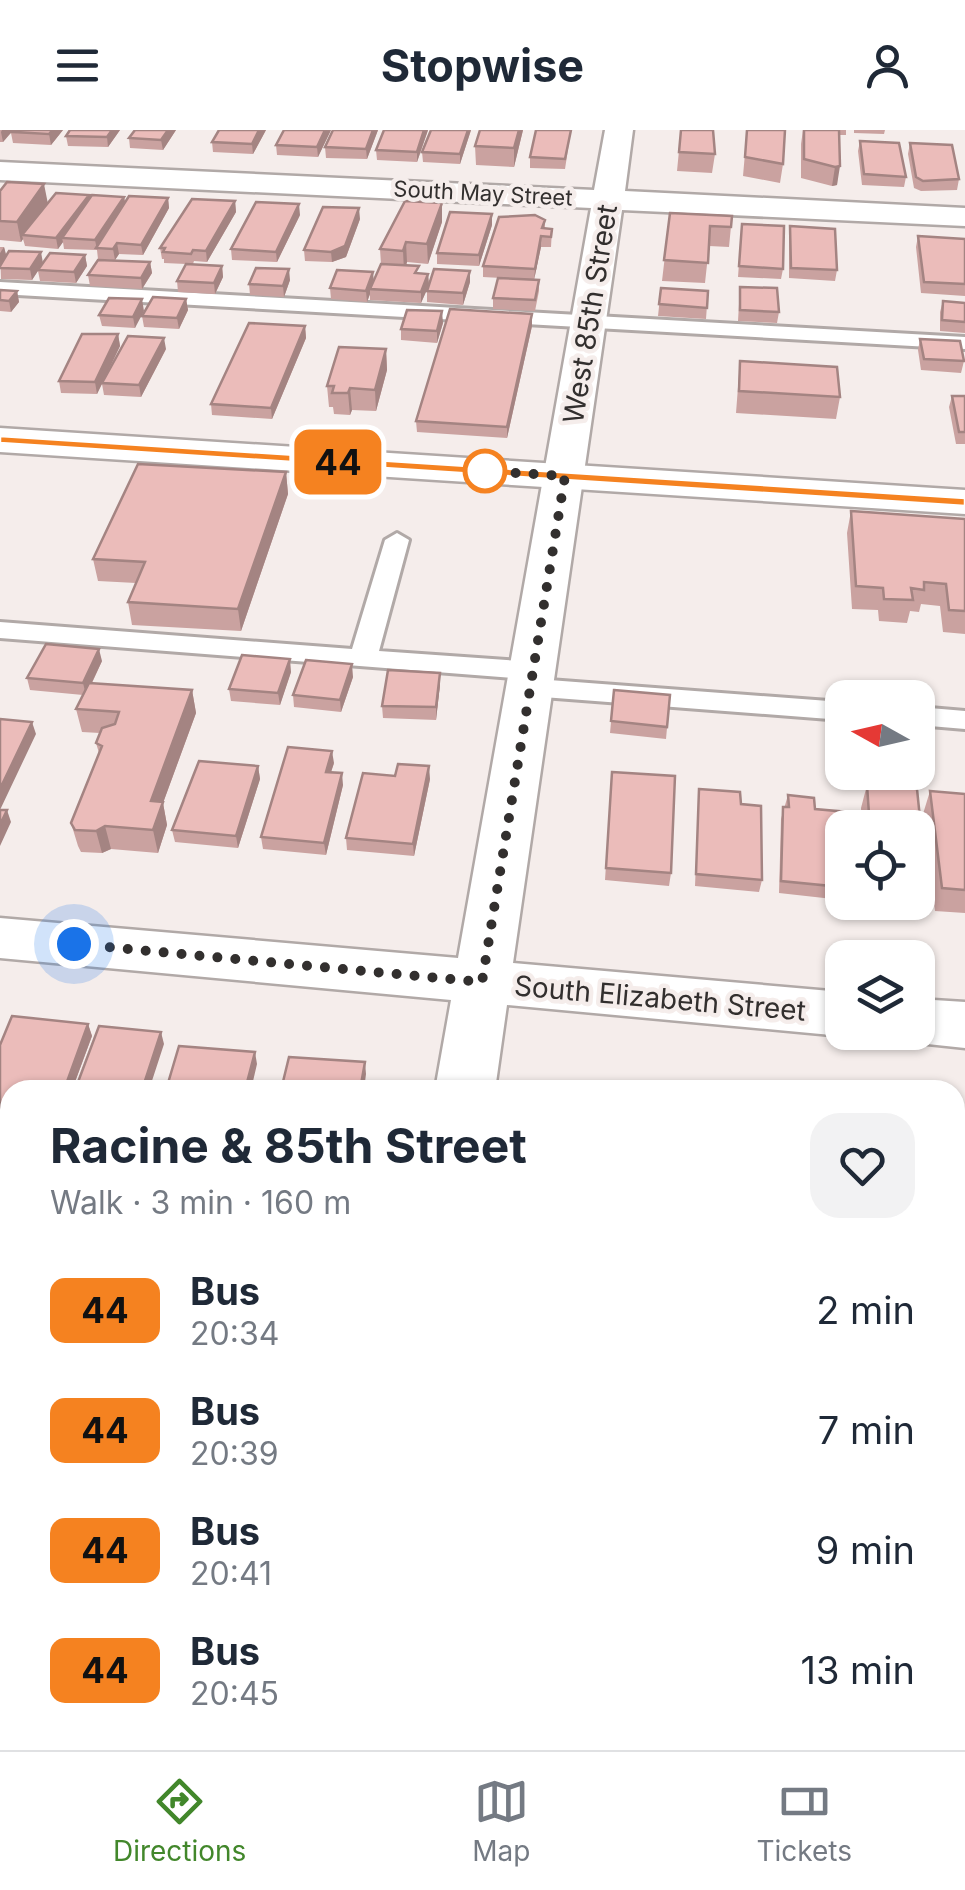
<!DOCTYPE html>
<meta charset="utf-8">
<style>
:root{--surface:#fff;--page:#f2f2f3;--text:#1f2937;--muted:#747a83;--line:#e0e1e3;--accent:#42872b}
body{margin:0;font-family:Inter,sans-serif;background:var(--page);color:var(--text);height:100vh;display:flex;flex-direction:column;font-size:38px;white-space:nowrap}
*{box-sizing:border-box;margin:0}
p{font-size:32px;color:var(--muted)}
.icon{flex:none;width:55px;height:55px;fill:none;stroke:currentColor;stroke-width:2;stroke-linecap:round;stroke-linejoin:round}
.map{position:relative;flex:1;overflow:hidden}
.drawer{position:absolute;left:0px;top:950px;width:965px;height:670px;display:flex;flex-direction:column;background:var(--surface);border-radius:30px 30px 0 0;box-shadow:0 2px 8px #0004}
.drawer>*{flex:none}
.badge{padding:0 20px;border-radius:15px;font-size:35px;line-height:65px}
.needle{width:65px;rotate:278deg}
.fabs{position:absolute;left:825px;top:550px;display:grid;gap:20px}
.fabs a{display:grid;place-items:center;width:110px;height:110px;border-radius:20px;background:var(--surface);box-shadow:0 2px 8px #0004;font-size:50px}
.you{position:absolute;width:50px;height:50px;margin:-25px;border:8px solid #fff;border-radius:50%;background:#1a73e8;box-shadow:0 0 0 15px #1a73e833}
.map>.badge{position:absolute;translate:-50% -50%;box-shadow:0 0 0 5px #fff}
.round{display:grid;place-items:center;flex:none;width:105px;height:105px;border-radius:30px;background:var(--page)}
.headline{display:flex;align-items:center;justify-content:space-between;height:170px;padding:0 50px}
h1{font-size:48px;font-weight:700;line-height:75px}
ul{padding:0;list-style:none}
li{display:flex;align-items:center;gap:30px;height:120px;padding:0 50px}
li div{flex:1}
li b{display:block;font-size:38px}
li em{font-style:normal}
li .badge{min-width:110px;font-weight:700;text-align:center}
header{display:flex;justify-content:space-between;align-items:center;height:130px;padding:0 50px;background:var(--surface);font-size:45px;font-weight:700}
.tabs{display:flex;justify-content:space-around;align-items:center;height:140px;border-top:2px solid var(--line);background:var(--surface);font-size:28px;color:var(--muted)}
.tabs a{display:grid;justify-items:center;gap:5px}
.tabs .active{color:var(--accent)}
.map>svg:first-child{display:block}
</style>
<header><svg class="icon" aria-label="menu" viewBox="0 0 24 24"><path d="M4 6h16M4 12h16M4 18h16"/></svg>Stopwise<svg class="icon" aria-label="person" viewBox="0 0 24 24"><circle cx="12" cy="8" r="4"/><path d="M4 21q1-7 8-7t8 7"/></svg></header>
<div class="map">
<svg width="965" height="1620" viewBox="0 0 965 1620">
<rect width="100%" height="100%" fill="#f5edeb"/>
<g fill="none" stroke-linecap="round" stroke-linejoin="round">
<g stroke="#b1a9a7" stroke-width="6">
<path id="service" d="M0,152L965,207V219L0,164Z
M397,403L409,410L379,521L533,532L543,535L547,541L536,549L842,572V590L530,566L520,563L516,557L527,549L0,508V492L352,519L385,410Z
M918,577L965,581V599L918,595Z
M0,1221L10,1222V1260L0,1259Z
M955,1330L965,1331V1373L955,1372Z"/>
</g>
<g stroke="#b1a9a7" stroke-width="5">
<path id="minor" d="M605,0H633L625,61L965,78V96L622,80L513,833L842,862V902H854L842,906L507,875L495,960H435L451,870L0,828V788L458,828L591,78L0,50V32L594,60Z
M918,869L965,872V918L918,913L898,907L895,902H918Z
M321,1610H401V1620H319Z"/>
</g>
<g stroke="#b1a9a7" stroke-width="5">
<path id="tertiary" d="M0,298L965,360V384L0,322Z"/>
</g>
<use href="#service" fill="#fff" fill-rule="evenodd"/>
<use href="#minor" fill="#fff" fill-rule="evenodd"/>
<use href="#tertiary" fill="#fff" fill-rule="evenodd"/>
</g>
<path fill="#caa2a0" d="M0,0H63L51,15L13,13L11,3L3,12H0Z
M70,0H120L108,17L68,16L66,6Z
M176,0L163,20L130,18L129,8Z
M266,0L253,24L213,22L212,12Z
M331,0L318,27L277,25L276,15Z
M333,0H378L367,29L326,28L325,17Z
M384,0H428L417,32L377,30L376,20Z
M471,0L460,34L423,32L422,22Z
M523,0L514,37L476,35L475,16Z
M571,0L565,39L530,38V27Z
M681,0L698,1L715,24L712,43L677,41Z
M747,0L783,34L780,53L743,46Z
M803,0H846V5H840L837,55L832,56L801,48V14Z
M854,0H885L884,4L854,3Z
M860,11L906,47L904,57L862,55L858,21Z
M910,13L959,49L957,60L921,61L914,58L908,24Z
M0,61L48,73L124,67L125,72L168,68L169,78L143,125L119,124L115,130L98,129L97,120L64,119L63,112L58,119L25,116L23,109L21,112L0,110Z
M235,71L236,82L207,132L194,131L193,134L222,136L223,147L215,164L178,162L177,151L186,134L164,133V129H162L160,118Z
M442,73V92L428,134L407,132L406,136L419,144H428L429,155L421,173L370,170V164L367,172L331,169L330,158L374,150L381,134L380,119Z
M670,83L732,86L729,117L709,116L705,153L662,151Z
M300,85L277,132L232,130L231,119Z
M360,89L346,127L332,132L305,131L304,120Z
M545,90V98L552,99L551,117H541L534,150L483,147V136Z
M492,95L479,136L437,134V123Z
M790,96L837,140L835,151L789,148V107Z
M741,105L783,139L781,149L738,147Z
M918,106L965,109V166L921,163L916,117Z
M0,117H4L6,126L43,133L85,125L87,136L76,153L40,151L38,141L32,150L1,149Z
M150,132L152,143L142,159L90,156L88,145Z
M290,150L284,167L250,165L249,154Z
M539,150V161L535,181L493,179V168Z
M470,152L463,175L427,172V161Z
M740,157L779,182L777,193L738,191Z
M661,158L708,161L706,189L658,186Z
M0,160L17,161L19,172L11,182L0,181Z
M142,169L135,198L102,196L99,185Z
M186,169L188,180L179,199L144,197L142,186Z
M943,171L965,173V203L940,201V182Z
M443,193L437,213L401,210V199Z
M305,196L306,208L272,289L212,285L211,274Z
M532,196L507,308L417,302L416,291Z
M118,204L120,216L104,250L166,219L141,267L104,265L102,254L97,264L61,263L59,251Z
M920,209L964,231L961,243L921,240L918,220Z
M386,219L387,240L376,281L352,280L350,285L334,284L333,277H329L327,256Z
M740,231L840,267L836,289L736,283Z
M952,266H965V314H956L949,277Z
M286,342L288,364L241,501L132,495L128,472L136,453L98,451L93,429Z
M851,381L965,389V504L943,502L940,476L921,474L919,482L910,481L907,493L879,491L878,480L852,479L847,403Z
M102,531L92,553L192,560L196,583L163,673L167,695L158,723L111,719L102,723L81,722L78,716L71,693L99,623L96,613L100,603L82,602L76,579L83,565L30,560L27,548Z
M291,542L280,575L231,571L229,559Z
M353,547L341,582L294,577L293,565Z
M440,555L436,590L383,588L382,576Z
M614,560L670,565L666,609L610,603Z
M334,633L331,642L343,655L326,725L263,719L261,707Z
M258,636L260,649L238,718L175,712L172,700Z
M612,642L671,743L669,756L605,750Z
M430,649L414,726L347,720L346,708Z
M867,655L917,659L926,747L919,770H918V698H862L861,678Z
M699,659L741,674L762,750L759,762L695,756Z
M930,661L965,664V783L935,781L923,684Z
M788,665L815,679L842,698V770L779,763L781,689Z
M88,894L92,906L72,960H10V1045L0,1044V915Z
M958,981H965V1084L955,1004V989Z
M955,1016L965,1114V1150L963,1155L961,1154L964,1182L958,1193L955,1192Z
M10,1139V1207L0,1206V1164Z
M955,1230L965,1231V1315L955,1313Z
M955,1376L965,1377V1521L955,1519Z
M780,1610H896L897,1620H781Z
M917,1610H955L965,1620H918Z"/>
<path fill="#a48482" d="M2,0H13L3,12L1,2Z
M53,0H63L51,15L49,4Z
M112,0H120L108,17L107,7Z
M168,0H176L163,20L161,10Z
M259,0H266L253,24L252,14Z
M325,0H331L318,27L317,17Z
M373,0H378L367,29L366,19Z
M424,0H428L417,32V22Z
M468,0H471L460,34V24Z
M519,0H523L514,37V18Z
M840,36L837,55L832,56L835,37Z
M44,54L48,74L22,105L23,109L21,112L17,92Z
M89,65L91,76L62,108L63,112L58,119L56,108Z
M124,67L126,77L97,120L95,110Z
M168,68L169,78L143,125L141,115Z
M235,71L236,82L207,132L206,121Z
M442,73V92L428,134L427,114Z
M299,74L300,85L277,132L276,122Z
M359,78L360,89L346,127L332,132L331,122Z
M492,84V95L479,136V125Z
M541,106V117L534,150L535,139Z
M406,112L407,132L404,141L403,121Z
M117,113L119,124L115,130L113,119Z
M4,117L7,128L0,137V123Z
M41,122L43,133L32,150L30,139Z
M85,125L87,136L76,153L74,142Z
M150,132L152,143L142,159L141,148Z
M222,136L223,147L215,164L214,153Z
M289,139L290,150L284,167L283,156Z
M470,141V152L463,175V163Z
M373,142L374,153L370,159V164L367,172L366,161Z
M428,144L429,155L421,173V162Z
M17,161L19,172L11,182L9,171Z
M142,169L144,181L135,198L133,187Z
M186,169L188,180L179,199L177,188Z
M442,181L443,193L437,213V201Z
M532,184V196L507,308V297Z
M305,196L306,208L272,289L271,278Z
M118,204L120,216L97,264L95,252Z
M164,208L166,219L141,267L139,255Z
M386,219L387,240L376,281L375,260Z
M350,258L352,280L350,285L348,263Z
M286,342L288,364L241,501L238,479Z
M99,519L102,531L86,565L83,553Z
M290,529L291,542L280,575L278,563Z
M352,534L353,547L341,582L340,570Z
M440,543V555L436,590V577Z
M192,560L196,583L163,673L167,695L158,723L153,700L151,671Z
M32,592L36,604L0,680V659Z
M332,621L334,633L327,654L326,642Z
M258,636L260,649L238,718L236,706Z
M429,636L430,649L414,726L413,714Z
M342,643L343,655L326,725L324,713Z
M7,680L11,692L0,716V695Z
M105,696L111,719L102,723L96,701Z
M88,894L92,906L72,960H64Z
M161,902L164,914L149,960H142Z
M255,922L257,934L251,960H245Z
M365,932L366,944L364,960H360Z
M0,1453L9,1466L0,1508Z
M10,1585V1610H18L16,1620H1Z
M224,1610H236L234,1620H221Z"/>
<path fill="#ebbcba" stroke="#a48482" stroke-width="2.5" d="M13,0H53L49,4L11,2Z
M70,0H112L107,7L66,6Z
M135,0H168L161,10L129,8Z
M219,0H259L252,14L212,12Z
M284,0H325L317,17L276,15Z
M333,0H373L366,19L325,17Z
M384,0H424L417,22L376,20Z
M431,0H468L460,24L422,22Z
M480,0H519L514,18L475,16Z
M536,0H571L565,29L530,27Z
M681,0H713L715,24L679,22Z
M747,0H785L783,34L745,27Z
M804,0H839L840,36L835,37L804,29Z
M860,11L899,13L906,47L864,44Z
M910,13L952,15L959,49L923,51L916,47Z
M7,52L44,54L17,92L0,91V61Z
M56,63L89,65L56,108L22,105Z
M92,65L124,67L95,110L62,108Z
M129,66L168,68L141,115L117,113L113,119L96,118Z
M192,69L235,71L206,121L193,120L191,124L163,122L165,118H160Z
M405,71L442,73L427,114L406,112L403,121L380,119Z
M256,72L299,74L276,122L231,119Z
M323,77L359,78L345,116L331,122L304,120Z
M450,82L492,84L479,125L437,123Z
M670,83L732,86L731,97L710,96L708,133L664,130Z
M535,85L545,90L542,98L552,99L551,107L541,106L535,139L483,136L499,87Z
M742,94L784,96L783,139L739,136Z
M790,96L835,99L837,140L791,138Z
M918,106L965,109V154L924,152Z
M9,121L41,122L30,139L0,138V136Z
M50,123L85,125L74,142L38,140Z
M98,130L150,132L141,148L88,145Z
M186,134L222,136L214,153L177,151Z
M381,134L419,136L415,143L428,144L421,162L370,159Z
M256,138L289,139L283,156L249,154Z
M434,139L470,141L463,163L427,161Z
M337,140L373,142L366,161L330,158Z
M498,148L539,150L535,170L493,168Z
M740,157L777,158L779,182L740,180Z
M661,158L708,161L707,178L659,174Z
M0,160L17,161L9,171L0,170Z
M153,167L186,169L177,188L142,186Z
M109,168L142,169L133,187L99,185Z
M943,171L965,173V192L942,190Z
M450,179L532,184L507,297L416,291Z
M407,180L442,181L437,201L401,199Z
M249,193L305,196L271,278L211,274Z
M82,204H118L95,252L59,251Z
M128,206L164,208L139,255L102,253Z
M920,209L960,211L964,231L924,229Z
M339,217L386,219L375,260L350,258L348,263H332L334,256H327Z
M740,231L837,237L840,267L739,261Z
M952,266H965V302H959Z
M138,334L286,342L238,479L128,472L145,432L93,429Z
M851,381L965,389V481L949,480L946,454L924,452V460L911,458L913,470L884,469L883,458L856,456Z
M46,514L99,519L83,553L27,548Z
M242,525L290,529L278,563L229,559Z
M306,530L352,534L340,570L293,565Z
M388,540L440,543L436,577L382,576Z
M89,553L192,560L151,671L163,672L153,700L105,696L96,701L75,700L71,693L102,616L96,613L102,598L115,594L119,582L76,579Z
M614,560L670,565L667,597L611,591Z
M0,589L32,592L0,659Z
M288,617L332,621L326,642L342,643L324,713L261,707Z
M199,631L258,636L236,706L172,700Z
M398,634L429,636L413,714L346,708L363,643L395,646Z
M612,642L675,646L671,743L606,738Z
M867,655L917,659L926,747H918V698H870Z
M699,659L740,662L741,674L761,676L762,750L696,744Z
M930,661L965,664V760L942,758Z
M788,665L814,668L815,679L848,682V698H842V757L781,751L783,677H789Z
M0,680H7L0,695Z
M12,886L88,894L64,960H10V1034L0,1033V915Z
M99,896L161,902L142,960H75Z
M179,916L255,922L245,960H166Z
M289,927L365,932L360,960H281Z
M698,954L770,960H698Z
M958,981H965V1034Z
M955,1016L965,1114V1143L959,1142L964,1182L955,1181Z
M10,1139V1197L0,1196V1164Z
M955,1230L965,1231V1304L955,1303Z
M955,1376L965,1377V1504L955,1502Z
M0,1548H10V1585L1,1620Z
M955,1581L965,1582V1620H924L923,1610H955Z
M25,1610H224L221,1620H22Z
M515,1610H601L600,1620H514Z
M642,1610H745V1620H642Z
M784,1610H896L897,1620H785Z"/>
<path fill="#f58220" stroke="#fff" stroke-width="2.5" d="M0,306L965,368V376L0,313Z"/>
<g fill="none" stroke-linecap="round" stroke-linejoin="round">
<path stroke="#322f2e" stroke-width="10" stroke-dasharray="0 18" d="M74,814L482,852L565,346L485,341"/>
</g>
<circle fill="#fff" stroke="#f58220" stroke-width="5" cx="485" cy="341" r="20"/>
<g text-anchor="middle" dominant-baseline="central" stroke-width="9" stroke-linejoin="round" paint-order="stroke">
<g font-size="22" fill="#322f2e" stroke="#f5edeb">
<text transform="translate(483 63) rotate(3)">South May Street</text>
</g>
<g font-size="28" fill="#322f2e" stroke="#f5edeb">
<text transform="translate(590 184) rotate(-81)">West 85th Street</text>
<text transform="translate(660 868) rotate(5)">South Elizabeth Street</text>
</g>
</g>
</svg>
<div class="fabs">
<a><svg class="needle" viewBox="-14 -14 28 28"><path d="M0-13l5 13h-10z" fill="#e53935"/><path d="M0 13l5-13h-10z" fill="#747a83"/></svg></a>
<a><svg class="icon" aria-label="locate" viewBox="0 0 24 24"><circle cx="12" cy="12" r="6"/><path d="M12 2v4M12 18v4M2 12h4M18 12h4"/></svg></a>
<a><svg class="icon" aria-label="layers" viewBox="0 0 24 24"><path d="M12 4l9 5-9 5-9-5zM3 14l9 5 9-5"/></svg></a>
</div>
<div class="you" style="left:74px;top:814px"></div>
<b class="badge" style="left:338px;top:332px;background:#f58220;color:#111">44</b>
<section class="drawer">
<div class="headline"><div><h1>Racine &amp; 85th Street</h1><p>Walk · 3 min · 160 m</p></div><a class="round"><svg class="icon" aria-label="heart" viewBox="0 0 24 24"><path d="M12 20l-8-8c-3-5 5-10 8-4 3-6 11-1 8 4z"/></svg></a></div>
<ul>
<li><span class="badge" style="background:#f58220;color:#111">44</span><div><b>Bus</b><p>20:34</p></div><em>2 min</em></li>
<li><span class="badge" style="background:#f58220;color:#111">44</span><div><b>Bus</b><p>20:39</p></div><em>7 min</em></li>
<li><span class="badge" style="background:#f58220;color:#111">44</span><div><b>Bus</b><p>20:41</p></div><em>9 min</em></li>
<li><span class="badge" style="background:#f58220;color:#111">44</span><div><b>Bus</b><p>20:45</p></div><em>13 min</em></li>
</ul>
</section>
</div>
<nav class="tabs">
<a class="active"><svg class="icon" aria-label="directions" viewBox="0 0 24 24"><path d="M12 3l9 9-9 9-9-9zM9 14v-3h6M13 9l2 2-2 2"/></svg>Directions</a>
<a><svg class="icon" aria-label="map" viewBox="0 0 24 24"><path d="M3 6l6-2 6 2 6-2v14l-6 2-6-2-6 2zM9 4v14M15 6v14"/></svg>Map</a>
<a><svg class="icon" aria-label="tickets" viewBox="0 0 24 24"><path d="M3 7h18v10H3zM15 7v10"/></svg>Tickets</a>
</nav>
